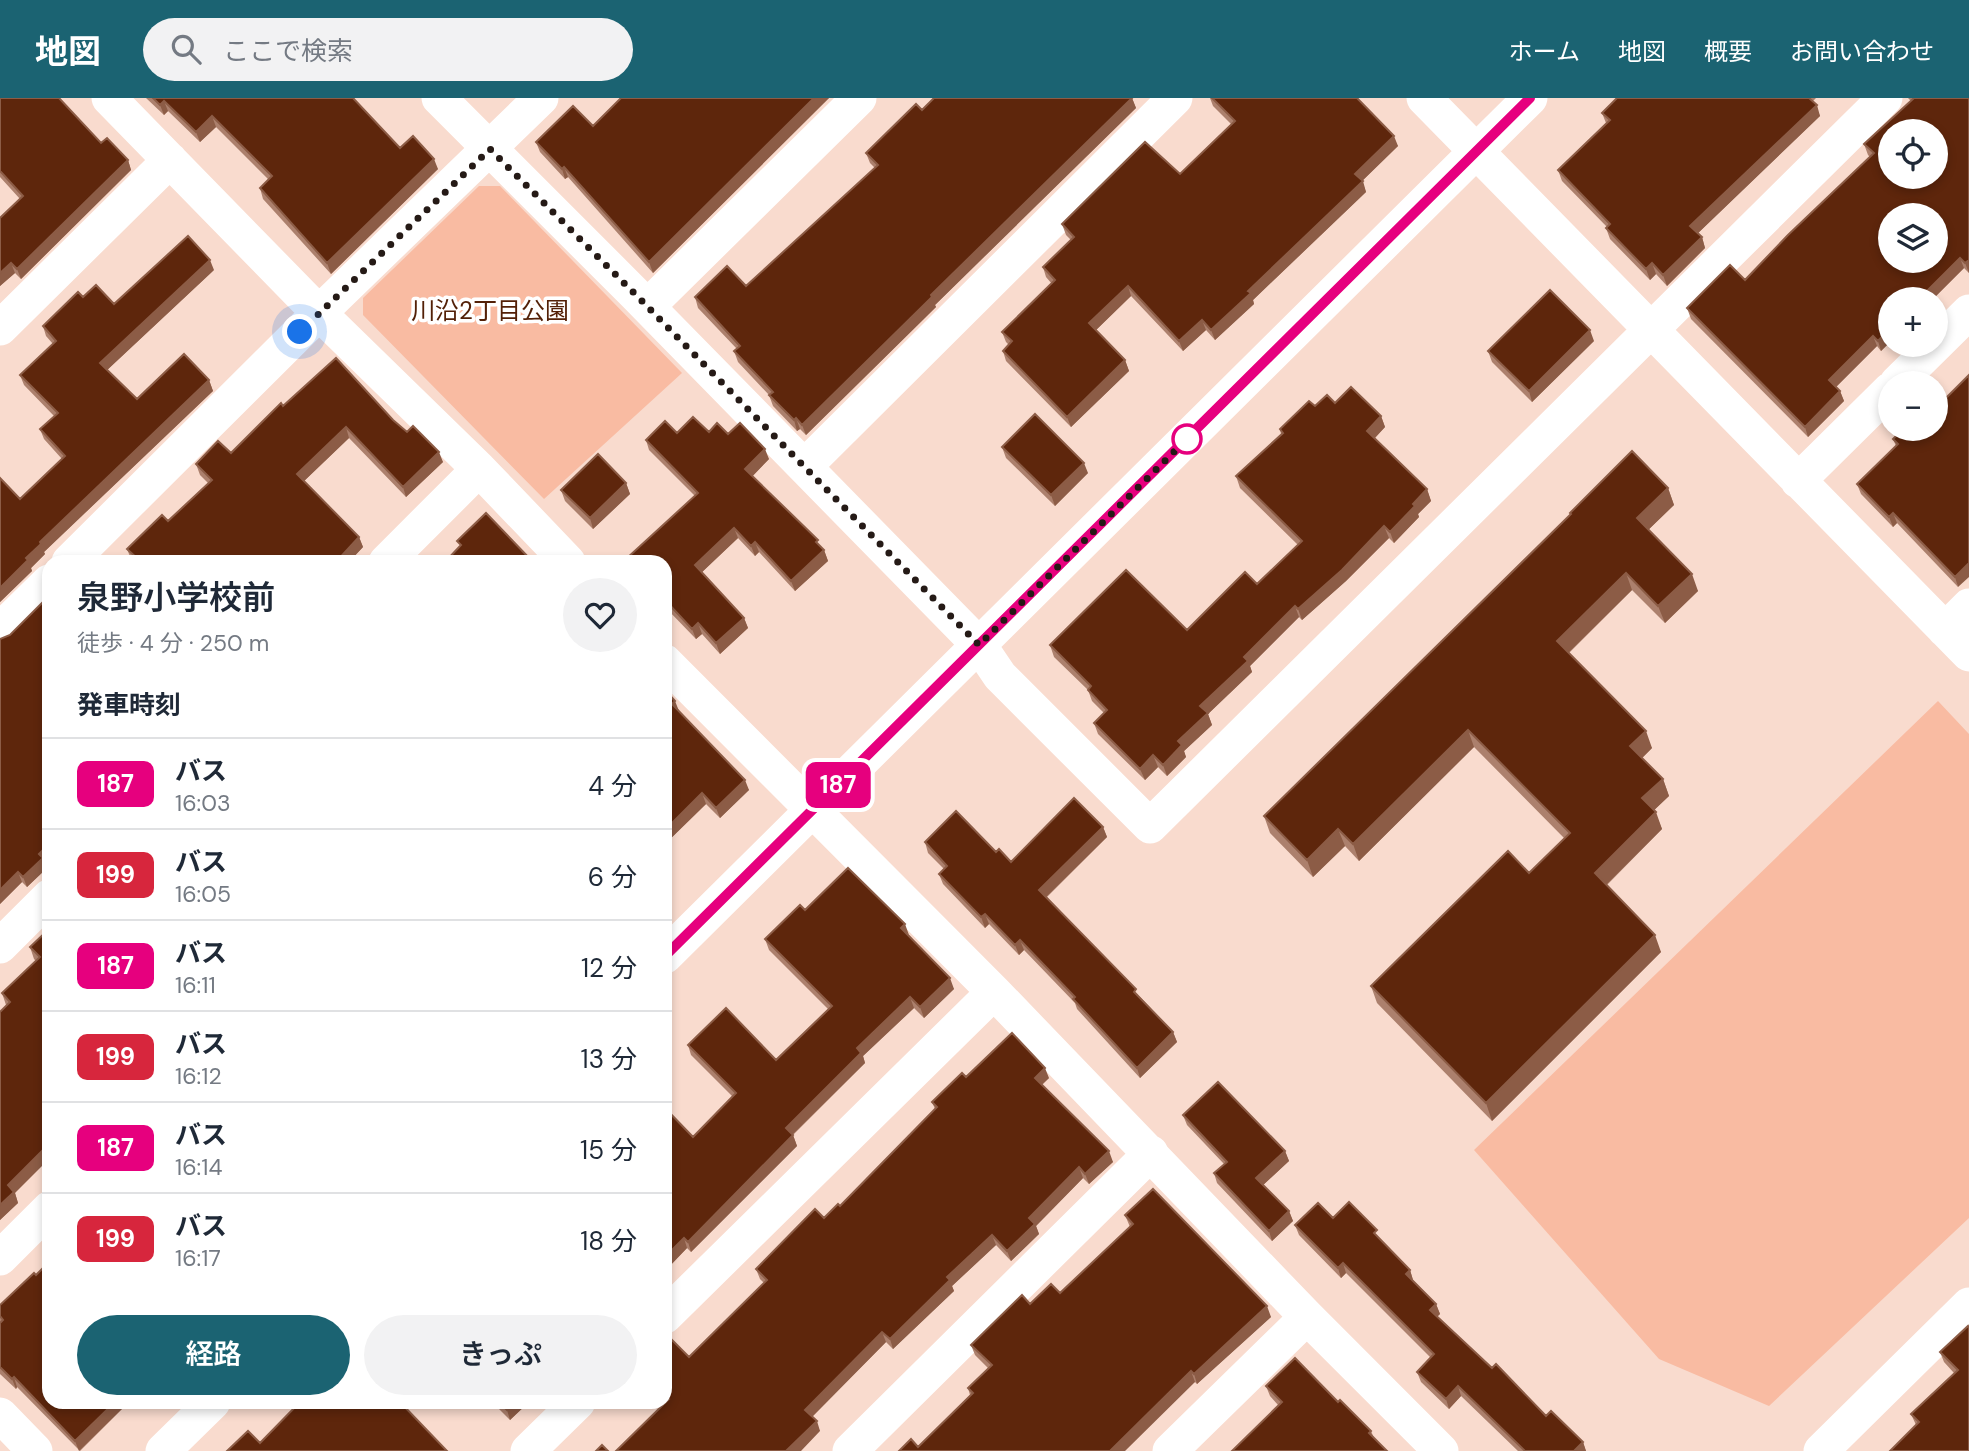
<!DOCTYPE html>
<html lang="ja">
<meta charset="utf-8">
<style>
:root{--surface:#fff;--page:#f2f2f3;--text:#1f2937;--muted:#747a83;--line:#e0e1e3;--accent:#1b6372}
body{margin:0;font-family:"DM Sans","Noto Sans JP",sans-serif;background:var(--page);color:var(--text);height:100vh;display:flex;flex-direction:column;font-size:26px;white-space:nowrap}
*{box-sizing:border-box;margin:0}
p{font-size:23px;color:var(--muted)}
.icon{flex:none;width:38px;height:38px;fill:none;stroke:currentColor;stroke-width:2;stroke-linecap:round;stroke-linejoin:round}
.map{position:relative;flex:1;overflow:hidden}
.panel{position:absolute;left:42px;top:457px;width:630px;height:854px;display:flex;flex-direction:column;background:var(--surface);border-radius:21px;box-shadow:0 4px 10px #0003}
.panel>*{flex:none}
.badge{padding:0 14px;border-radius:10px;font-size:24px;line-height:46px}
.tools{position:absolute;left:1878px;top:21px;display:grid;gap:14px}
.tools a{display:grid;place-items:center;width:70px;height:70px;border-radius:50%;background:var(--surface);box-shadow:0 4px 10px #0003;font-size:35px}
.you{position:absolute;width:35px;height:35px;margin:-18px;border:5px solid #fff;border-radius:50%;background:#1a73e8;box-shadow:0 0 0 10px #1a73e833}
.map>.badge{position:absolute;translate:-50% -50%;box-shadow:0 0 0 4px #fff}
h2{padding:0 35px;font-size:26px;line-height:63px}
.round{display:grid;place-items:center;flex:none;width:74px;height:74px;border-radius:37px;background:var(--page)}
.summary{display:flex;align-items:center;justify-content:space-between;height:119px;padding:0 35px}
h1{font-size:33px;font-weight:600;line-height:52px}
.cta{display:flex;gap:14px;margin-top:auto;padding:14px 35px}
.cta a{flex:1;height:80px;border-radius:42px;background:var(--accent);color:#fff;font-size:28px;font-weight:600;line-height:80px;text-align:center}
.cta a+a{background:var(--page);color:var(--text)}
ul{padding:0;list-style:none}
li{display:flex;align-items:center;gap:21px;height:91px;padding:0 35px;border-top:2px solid var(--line)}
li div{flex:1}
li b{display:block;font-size:26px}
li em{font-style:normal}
li .badge{min-width:77px;font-weight:700;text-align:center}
header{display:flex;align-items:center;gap:42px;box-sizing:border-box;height:98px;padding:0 35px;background:var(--accent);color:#fff}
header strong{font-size:33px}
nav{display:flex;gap:38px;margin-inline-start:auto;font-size:24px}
.search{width:490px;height:63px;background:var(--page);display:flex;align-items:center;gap:18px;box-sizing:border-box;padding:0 24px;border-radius:38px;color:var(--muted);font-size:26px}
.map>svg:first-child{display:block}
</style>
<header>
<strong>地図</strong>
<div class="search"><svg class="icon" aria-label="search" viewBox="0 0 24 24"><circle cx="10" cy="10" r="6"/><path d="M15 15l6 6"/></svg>ここで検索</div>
<nav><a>ホーム</a><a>地図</a><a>概要</a><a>お問い合わせ</a></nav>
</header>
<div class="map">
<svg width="1969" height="1353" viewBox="0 0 1969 1353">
<rect width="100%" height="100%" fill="#f9dbce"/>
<path fill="#f9bba2" d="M479,88H500L682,275L544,401L363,217V200Z
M1938,603L1969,636V1120L1769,1308L1659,1261L1474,1052Z"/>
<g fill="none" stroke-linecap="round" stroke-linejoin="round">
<path stroke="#fff" stroke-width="35" d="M109,0L319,215L479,371L568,464
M439,0L635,196L979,547L1000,578L1150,728L1885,0
M1424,0L1969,556
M648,208L859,0
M0,230L170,62
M1897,285L1969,214
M805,368L1175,0
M1798,383L1890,292
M69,464L319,215L541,0
M386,464L479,371
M0,532L49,484
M1945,532L1969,508
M665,564L994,894L1307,1219L1441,1353
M0,848L49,799
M665,858L1530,0
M0,1160L49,1111
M665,1218L994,894
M0,1317L35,1353
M163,1353L213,1304
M528,1353L578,1304
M850,1353L1151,1055
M1170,1353L1307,1219
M1821,1353L1969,1207"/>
</g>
<path fill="#ac806d" d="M0,0L101,45L128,62L131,72L21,181L15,175L0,188V120L20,101L0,79Z
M146,0H353L400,50L438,71L331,176L263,101L260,90L269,82L216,29L200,44L168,13L164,17Z
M621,0H829L653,175L568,79L565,81L540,54L536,44L593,28Z
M1132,0L1136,10L935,207L936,209L806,337L800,331L797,333L773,308L769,297L738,264L734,253L737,251L698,210L695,199L746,188L875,70L870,65L866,55L922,12Z
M1210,0H1357L1398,48L1362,83L1366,94L1253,202L1254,206L1215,242L1206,232L1183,253L1131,198L1096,232L1125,262L1129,273L1071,329L1006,263L1003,253L1009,247L1006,244L1002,234L1052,186L1046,179L1043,169L1071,142L1066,137L1062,126L1180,76L1231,26L1213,8Z
M1617,0H1816L1813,3L1820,18L1698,135L1702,139L1705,150L1667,188L1656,176L1650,182L1610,141L1606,130L1607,129L1562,83L1558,72L1606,25L1602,15Z
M1908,0H1969V175L1964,170L1881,253L1877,248L1836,289L1840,293L1844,303L1808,339L1691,221L1687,210L1745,182L1870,59L1868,57L1864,46L1911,3Z
M214,172L107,272L137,301L209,282L213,293L44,454L45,456L31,470L32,473L0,504V380L20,401L62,361L44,341L40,331L54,318L24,287L20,277L53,246L46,238L43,228L83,199L114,206Z
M1594,243L1532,304L1492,264L1488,253Z
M1335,305L1381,318L1385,329L1375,340L1427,391L1431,403L1418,416L1419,419L1394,445L1389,440L1346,483L1302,522L1299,519L1250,568L1252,574L1208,616L1212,627L1184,653L1186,659L1167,678L1158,669L1145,682L1098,636L1094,625L1104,615L1092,603L1088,592L1054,559L1050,547L1187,532L1257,486L1298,447L1240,390L1236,378L1281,336L1280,331L1315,308Z
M283,308L393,322L443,364L406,399L349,340L304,383L359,439L363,449L349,464H133L131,461L127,451L168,423L208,385L200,377L196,366L231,355Z
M1936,331L1958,489L1897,425L1893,429L1861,396L1857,386L1896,348L1893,341Z
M709,334L728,336L769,361L752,378L824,452L828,463L795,493L759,454L755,458L738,440L702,474L744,520L748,530L720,556L702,536L696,541L665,509V464H627L626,461L695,398L649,352L646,342L677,335Z
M1002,349L1088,375L1055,408L1006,360Z
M626,385L630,396L593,431L565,403L561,392Z
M1668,390L1674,407L1648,432L1698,493L1665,525L1632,492L1569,555L1652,650L1642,660L1663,681L1669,698L1654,712L1662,731L1607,787L1661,854L1492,1023L1377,905L1371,888L1529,775L1564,740L1474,649L1359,763L1345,748L1313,779L1270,735L1264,718L1570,417V415Z
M0,541L45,764L47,770L27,789L22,784L0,806Z
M679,614L749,692L720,720L706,706L665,746Z
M1103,729L1107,739L1047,799L1173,934L1177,944L1140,980L1077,911L1075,905L1024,852L1019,857L989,826L985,830L943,786L939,776L944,771L928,755L925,744L996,754L1011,764Z
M805,812L909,837L954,891L924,920L914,910L863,958L865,965L793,1037L797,1048L691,1154L687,1150L665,1173V1010L693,1039L733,999L691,957L688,947L776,962L828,911L769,852L765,841Z
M49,831L15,1095L18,1105L0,1122L6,907L2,895L36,863L34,861L30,849Z
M966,979L1049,980L1042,987L1113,1064L1089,1086L1083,1080L1036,1128L1039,1136L1011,1163L996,1147L952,1188L954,1193L893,1251L886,1244L812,1319L820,1333L666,1304L665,1235L689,1259L764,1185L760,1181L756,1171L840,1108L935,1011L932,1004Z
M1183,1017L1285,1053L1289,1063L1263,1087L1289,1113L1293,1123L1272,1143L1217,1085L1214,1075L1224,1066L1187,1027Z
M1125,1117L1271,1219L1197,1286L1195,1284L918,1349L970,1297L968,1290L988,1270L975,1257L971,1247L1030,1206L1060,1195L1130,1129Z
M1333,1120L1380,1142L1410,1172L1413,1182L1436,1206L1440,1216L1437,1218L1492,1270L1546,1318L1583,1344L1586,1353H1518L1461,1298L1449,1311L1421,1284L1417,1274L1431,1260L1346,1175L1341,1180L1299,1137L1295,1127Z
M0,1207L129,1304L80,1353L17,1289L16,1291L0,1276Z
M1969,1230V1353L1916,1327L1911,1316L1954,1275L1944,1264L1940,1254Z
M1266,1288L1338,1304L1371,1333L1374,1340L1278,1307L1270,1298Z
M492,1304H529L510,1322Z"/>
<path fill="#8c5c46" d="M814,0H829L653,175L649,164Z
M1132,0L1136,10L935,207L936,209L806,337L802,327L931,197Z
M164,3L168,13L164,17L160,7Z
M1817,7L1820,18L1694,139L1690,128Z
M212,18L216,29L200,44L196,34Z
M1394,38L1398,48L1359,86L1355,76Z
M434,61L438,71L331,176L327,165Z
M128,62L131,72L21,181L17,171Z
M564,69L568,79L565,81L562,71Z
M1363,83L1366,94L1253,202L1254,206L1215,242L1211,232L1248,193Z
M1702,139L1705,150L1667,188L1663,177Z
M1960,160L1964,170L1933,201H1919Z
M210,162L214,172L104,275L100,265Z
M1969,162V175L1965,165Z
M11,165L15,175L0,188V175Z
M1652,165L1656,176L1650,182L1646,171Z
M1128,188L1131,198L1093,235L1089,225Z
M1202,222L1206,232L1183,253L1179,243Z
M1890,230V244L1881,253L1878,243Z
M1590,232L1594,243L1532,304L1529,293Z
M1873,238L1877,248L1833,292L1829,282Z
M1125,262L1129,273L1071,329L1067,319Z
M209,282L213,293L44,454L45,456L31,470L32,473L0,504V490L40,444Z
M1840,293L1844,303L1808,339L1805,329Z
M1381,318L1385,329L1371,344L1367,333Z
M796,320L800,331L797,333L794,322Z
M346,329L349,340L301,386L297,376Z
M765,351L769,361L749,382L745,371Z
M439,354L443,364L406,399L403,389Z
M1084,365L1088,375L1055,408L1051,397Z
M626,385L630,396L593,431L590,420Z
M1668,390L1674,407L1643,437L1637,420Z
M1427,391L1431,403L1418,416L1419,419L1394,445L1390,434Z
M1893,415L1897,425L1893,429L1889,419Z
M1384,428L1389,440L1346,483L1302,522L1298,511Z
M734,430L738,440L699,477L695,467Z
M359,439L363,449L349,464H336Z
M755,444L759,454L755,458L751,448Z
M824,452L828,463L795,493L791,483Z
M1969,465V479L1958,489L1955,479Z
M1626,475L1632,492L1563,560L1557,543Z
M1692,476L1698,493L1665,525L1658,508Z
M1295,508L1299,519L1250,568L1252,574L1208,616L1212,627L1184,653L1186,659L1167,678L1163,667L1200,608L1244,559Z
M744,520L748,530L720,556L716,545Z
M698,525L702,536L696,541L692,531Z
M675,603L679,613L672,606Z
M1468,632L1474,649L1359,763L1353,746Z
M1646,633L1652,650L1637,665L1630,648Z
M1153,657L1158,669L1145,682L1140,671Z
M1663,681L1669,698L1649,717L1642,700Z
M745,682L749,692L720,720L716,710Z
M702,695L706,706L665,746V732Z
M1656,714L1662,731L1601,792L1595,775Z
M1103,729L1107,739L1043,802L1039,792Z
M1338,731L1345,748L1313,779L1307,762Z
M49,746V760L45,764L47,770L27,789L23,779L39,756Z
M18,774L22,784L0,806V792Z
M985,816L989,826L985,830L981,819Z
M905,826L909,837L901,830Z
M1655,837L1661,854L1492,1023L1486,1005Z
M1020,842L1024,852L1019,857L1015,847Z
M950,880L954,891L924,920L920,909Z
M910,899L914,910L863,958L865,965L789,1040L786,1030L857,950Z
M1173,934L1177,944L1140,980L1137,970Z
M1045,970L1049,980L1038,990L1035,980Z
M793,1037L797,1048L691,1154L688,1144Z
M49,1046V1061L15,1095L18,1105L0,1122V1107L8,1087Z
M1109,1053L1113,1064L1089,1086L1085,1076Z
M1285,1053L1289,1063L1260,1090L1256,1080Z
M1079,1069L1083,1080L1036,1128L1039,1136L1011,1163L1007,1153L1029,1120Z
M1289,1113L1293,1123L1272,1143L1269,1133Z
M992,1137L996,1147L952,1188L954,1193L893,1251L890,1241L947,1179Z
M684,1140L687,1150L665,1173V1159Z
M1343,1165L1346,1175L1341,1180L1338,1170Z
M1410,1172L1413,1182L1406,1176Z
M1436,1206L1440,1216L1434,1222L1430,1212Z
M1267,1208L1271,1219L1197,1286L1194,1276Z
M882,1234L886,1244L809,1322L805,1312Z
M1191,1273L1195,1284L1125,1353H1110Z
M14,1279L17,1289L16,1291L12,1281Z
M1458,1288L1461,1298L1449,1311L1446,1301Z
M115,1304H129L79,1353L75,1343Z
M515,1304H529L510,1322L507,1312Z
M817,1323L820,1333L801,1353H786Z
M1583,1344L1586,1353H1574Z"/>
<path fill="#5e260c" stroke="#8c5c46" stroke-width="2" fill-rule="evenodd" d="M0,0H59L101,45L107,40L128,62L17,171L11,165L0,175V120L23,98L0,73Z
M153,0H353L400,50L413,38L434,61L327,165L260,90L272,78L212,18L196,34L164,3L160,7Z
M621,0H814L649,164L564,69L562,71L536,44L573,8L593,28Z
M934,0H1132L931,197L932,199L802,327L796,320L794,322L769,297L773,294L734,253L740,248L695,199L727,168L746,188L878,67L866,55L916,6L922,12Z
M1212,0H1357L1394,38L1355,76L1363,83L1248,193L1251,195L1211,232L1202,222L1179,243L1128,188L1089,225L1125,262L1067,319L1003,253L1012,243L1002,234L1055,182L1043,169L1074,139L1062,126L1145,44L1180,76L1235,23Z
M1617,0H1809L1817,7L1690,128L1702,139L1663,177L1652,165L1646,171L1606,130L1610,126L1558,72L1610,22L1602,15Z
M1914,0H1969V162L1965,165L1960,160L1919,201H1890V230L1878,243L1873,238L1829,282L1840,293L1805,329L1687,210L1730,167L1745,182L1788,137L1874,55L1864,46ZM1890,33H1936V79H1890ZM1890,117H1936V163H1890Z
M188,138L210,162L100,265L137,301L184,256L209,282L40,444L41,446L26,460L28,462L0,490V380L20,401L65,358L40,331L58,315L20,277L56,243L43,228L78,194L83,199L96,187L114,206Z
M1550,192L1590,232L1529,293L1488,253Z
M336,260L393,322L407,334L413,328L439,354L403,389L346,329L297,376L359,439L336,464H137L139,462L127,451L162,417L168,423L212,382L196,366L218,343L231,355L281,305L283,308Z
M1969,277V465L1955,479L1893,415L1889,419L1857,386L1898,346L1893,341L1903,331H1936V310Z
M1351,289L1381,318L1367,333L1427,391L1413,406L1415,408L1390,434L1384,428L1342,472L1298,511L1295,508L1244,559L1248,563L1200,608L1208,615L1178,643L1182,647L1163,667L1153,657L1140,671L1094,625L1107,612L1088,592L1091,588L1050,547L1126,472L1187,532L1245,474L1257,486L1302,443L1236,378L1283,335L1280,331L1309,303L1315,308L1327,297L1335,305Z
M1035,316L1084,365L1051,397L1002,349Z
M693,319L709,334L717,325L728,336L740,325L765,351L745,371L818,442L816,444L824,452L791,483L755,444L751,448L734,430L695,467L744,520L716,545L698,525L692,531L665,502V464H629L626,461L698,395L646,342L665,323L677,335Z
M1632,353L1668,390L1637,420L1692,476L1658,508L1626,475L1557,543L1646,633L1630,648L1663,681L1642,700L1656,714L1595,775L1655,837L1486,1005L1371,888L1508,753L1529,775L1570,735L1468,632L1353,746L1338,731L1307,762L1264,718L1571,416L1570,415Z
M598,356L626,385L590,420L561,392Z
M486,415L533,464H445L461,447L457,443Z
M49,498V746L39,756L43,760L23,779L18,774L0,792V541L10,537Z
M665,592L675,603L672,606L745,682L716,710L702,695L665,732Z
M1074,700L1103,729L1039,792L1136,891L1134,894L1173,934L1137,970L1073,901L1075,899L1020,842L1015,847L985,816L981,819L939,776L947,768L925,744L956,713L996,754L999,751L1011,764Z
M848,770L905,826L901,830L950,880L920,909L910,899L857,950L861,955L786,1030L793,1037L688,1144L684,1140L665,1159V1010L693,1039L736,995L688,947L726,910L776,962L832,908L765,841L800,807L805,812Z
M49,831V1046L8,1087L14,1094L0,1107V914L10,904L2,895L40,859L30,849Z
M1012,935L1045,970L1035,980L1109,1053L1085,1076L1079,1069L1029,1120L1035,1126L1007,1153L992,1137L947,1179L950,1182L890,1241L882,1234L805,1312L817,1323L786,1353H616L669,1301L665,1297V1235L689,1259L767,1182L756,1171L815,1111L824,1120L838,1106L840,1108L937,1009L932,1004L962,975L966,979Z
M1218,984L1285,1053L1256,1080L1289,1113L1269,1133L1214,1075L1227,1064L1183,1017Z
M1153,1091L1267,1208L1194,1276L1191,1273L1110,1353H899L911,1341L918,1349L973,1295L968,1290L992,1267L971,1247L1022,1197L1030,1206L1051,1186L1060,1195L1133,1126L1125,1117Z
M1349,1104L1377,1132L1374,1135L1410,1172L1406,1176L1436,1206L1430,1212L1492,1270L1496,1266L1546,1318L1551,1313L1583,1344L1574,1353H1525L1458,1288L1446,1301L1417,1274L1434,1256L1343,1165L1338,1170L1295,1127L1318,1105L1333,1120Z
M49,1164V1304H115L75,1343L14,1279L12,1281L0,1269V1225L3,1222L0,1218V1207L34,1175L36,1177Z
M1968,1228L1969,1230V1353H1890L1919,1324L1911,1316L1958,1272L1940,1254Z
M1295,1260L1338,1304L1340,1302L1371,1333L1369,1335L1387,1353H1232L1282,1304L1266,1288Z
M300,1304H400L447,1353H227L248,1333L260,1345Z
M499,1304H515L507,1312Z
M602,1347L608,1353H596Z"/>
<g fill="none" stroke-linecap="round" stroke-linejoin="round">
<g stroke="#fff" stroke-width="16">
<path id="line" d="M665,858L1530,0"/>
</g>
<use href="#line" stroke="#e6007e" stroke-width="10"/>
<path stroke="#251a16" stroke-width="7" stroke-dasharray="0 12.6" d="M300,234L490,51L635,196L979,547L1192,336L1187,341"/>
</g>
<circle fill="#fff" stroke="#e6007e" stroke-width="3.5" cx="1187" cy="341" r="14"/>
<g text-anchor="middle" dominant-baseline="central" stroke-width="7" stroke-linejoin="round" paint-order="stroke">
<g font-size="24" fill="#532007" stroke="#fff">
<text x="490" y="212">川沿2丁目公園</text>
</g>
</g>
</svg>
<div class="tools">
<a><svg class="icon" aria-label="locate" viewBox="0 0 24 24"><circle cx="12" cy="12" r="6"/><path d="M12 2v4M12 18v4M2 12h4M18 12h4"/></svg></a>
<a><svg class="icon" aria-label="layers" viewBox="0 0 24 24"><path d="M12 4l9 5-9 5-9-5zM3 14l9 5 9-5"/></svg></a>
<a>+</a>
<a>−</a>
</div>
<div class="you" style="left:300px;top:234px"></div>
<b class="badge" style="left:838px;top:687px;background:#e6007e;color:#fff">187</b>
<section class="panel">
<div class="summary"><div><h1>泉野小学校前</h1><p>徒歩 · 4 分 · 250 m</p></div><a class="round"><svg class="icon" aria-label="heart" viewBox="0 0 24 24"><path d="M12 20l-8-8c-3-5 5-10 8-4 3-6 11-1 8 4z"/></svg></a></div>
<h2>発車時刻</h2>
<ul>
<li><span class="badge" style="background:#e6007e;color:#fff">187</span><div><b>バス</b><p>16:03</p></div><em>4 分</em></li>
<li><span class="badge" style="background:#d7263d;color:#fff">199</span><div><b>バス</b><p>16:05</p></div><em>6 分</em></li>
<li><span class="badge" style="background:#e6007e;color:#fff">187</span><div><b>バス</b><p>16:11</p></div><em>12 分</em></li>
<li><span class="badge" style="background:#d7263d;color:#fff">199</span><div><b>バス</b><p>16:12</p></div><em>13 分</em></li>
<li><span class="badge" style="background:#e6007e;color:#fff">187</span><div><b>バス</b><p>16:14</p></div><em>15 分</em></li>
<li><span class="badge" style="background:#d7263d;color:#fff">199</span><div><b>バス</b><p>16:17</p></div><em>18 分</em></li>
</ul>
<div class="cta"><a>経路</a><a>きっぷ</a></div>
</section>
</div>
